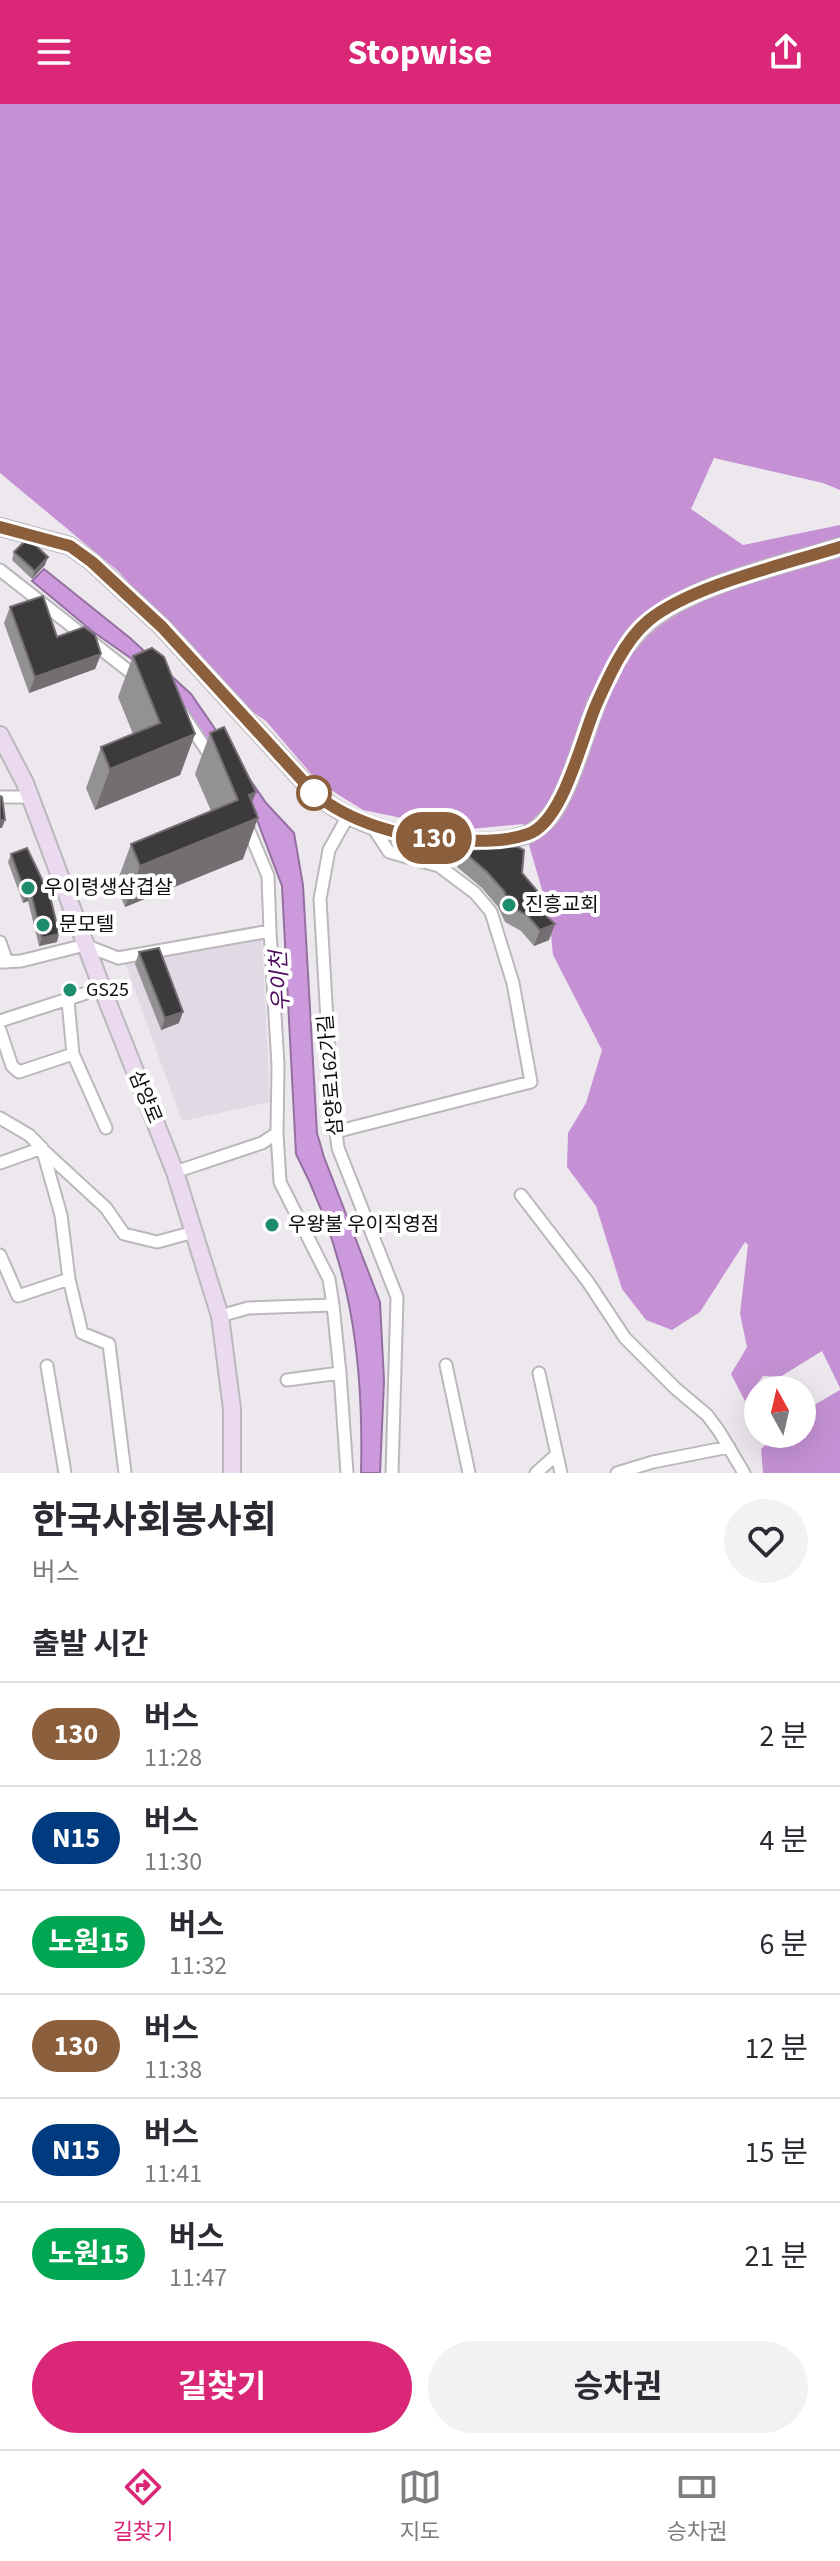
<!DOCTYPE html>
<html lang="ko">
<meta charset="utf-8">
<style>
:root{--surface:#fff;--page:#f2f2f3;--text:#2b2b33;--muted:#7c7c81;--line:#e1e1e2;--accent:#db2777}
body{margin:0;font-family:"Source Sans 3","Noto Sans KR",sans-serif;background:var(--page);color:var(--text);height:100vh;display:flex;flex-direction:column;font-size:30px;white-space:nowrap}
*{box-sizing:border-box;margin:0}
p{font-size:26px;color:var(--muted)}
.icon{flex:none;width:44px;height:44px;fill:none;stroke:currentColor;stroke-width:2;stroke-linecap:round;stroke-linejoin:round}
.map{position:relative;height:1369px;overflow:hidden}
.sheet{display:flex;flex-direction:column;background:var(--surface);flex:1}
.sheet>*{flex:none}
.badge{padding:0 16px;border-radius:26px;font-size:28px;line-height:52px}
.needle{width:52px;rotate:352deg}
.tools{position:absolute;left:744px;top:1272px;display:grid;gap:16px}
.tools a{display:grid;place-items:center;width:72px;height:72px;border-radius:50%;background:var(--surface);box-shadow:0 8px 32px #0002;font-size:40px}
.map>.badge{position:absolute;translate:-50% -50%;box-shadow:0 0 0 4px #fff}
h2{padding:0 32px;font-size:30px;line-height:72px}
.round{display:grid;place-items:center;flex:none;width:84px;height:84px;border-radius:42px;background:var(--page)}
.overview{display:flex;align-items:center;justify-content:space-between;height:136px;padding:0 32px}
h1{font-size:38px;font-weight:700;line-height:60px}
.primary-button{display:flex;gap:16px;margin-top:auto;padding:16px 32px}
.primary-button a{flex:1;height:92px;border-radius:48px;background:var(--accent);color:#fff;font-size:32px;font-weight:700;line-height:92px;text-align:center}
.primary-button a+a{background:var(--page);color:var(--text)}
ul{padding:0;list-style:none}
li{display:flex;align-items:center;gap:24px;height:104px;padding:0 32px;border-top:2px solid var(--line)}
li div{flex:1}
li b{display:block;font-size:30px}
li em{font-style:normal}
li .badge{min-width:88px;font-weight:700;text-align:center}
header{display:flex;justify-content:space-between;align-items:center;height:104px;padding:0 32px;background:var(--accent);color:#fff;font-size:36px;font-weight:700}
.tab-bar{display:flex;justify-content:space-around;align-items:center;height:112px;border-top:2px solid var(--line);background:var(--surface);font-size:22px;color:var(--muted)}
.tab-bar a{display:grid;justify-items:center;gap:4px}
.tab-bar .selected{color:var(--accent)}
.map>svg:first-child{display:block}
</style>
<header><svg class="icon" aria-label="menu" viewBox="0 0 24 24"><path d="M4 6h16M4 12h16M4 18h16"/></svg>Stopwise<svg class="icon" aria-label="share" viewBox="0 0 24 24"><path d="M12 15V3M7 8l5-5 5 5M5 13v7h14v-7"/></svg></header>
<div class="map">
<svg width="840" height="1369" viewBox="0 0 840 1369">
<rect width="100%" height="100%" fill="#ece8ed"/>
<path fill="#e1d9e4" d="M262,834L270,998L182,1017L125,859Z"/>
<path fill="#c591d4" d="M0,0H840V386L823,379L714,354L691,405L743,441L840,421V1284L822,1247L780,1273L763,1272L745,1297L731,1270L747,1243L740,1210L748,1141L745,1138L700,1208L672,1226L646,1216L622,1185L596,1102L567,1063L568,1029L586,999L602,946L553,851L549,810L523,720L459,726L363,706L318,678L266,617L235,596L118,467L0,369Z
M840,1286V1369H763L761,1345L777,1330H802V1308Z"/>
<path fill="#cd99dd" stroke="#9470a0" stroke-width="2" d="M44,465L130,534L191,590L266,699L294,729L303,781L317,1029L324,1053L380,1198L384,1277L380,1369H361C364,1252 350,1155 296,1050L282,782L257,716L182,600L142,562L92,527L32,477Z"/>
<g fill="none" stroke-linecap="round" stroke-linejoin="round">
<path stroke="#cbc7cc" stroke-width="16" stroke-dasharray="16 8" stroke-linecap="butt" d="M597,598L629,539"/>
<g stroke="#bbb8bc" stroke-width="15">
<path id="street" d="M0,466L139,575
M183,611L211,653
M0,693H30
M348,712L329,746L320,795L331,986L338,1044L397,1193L392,1369
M0,838L7,858
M0,858L21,857L85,841L118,854L270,827L268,772L247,722
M0,917L102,884
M0,926L12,962L19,968L73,950L68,897
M73,950L106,1024
M0,1014L29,1031L42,1044L0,1059
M335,1028L531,978L513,879L491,808L475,789L439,762L389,748L372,722
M277,1029L280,1078L329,1175L333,1201
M42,1044L61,1111L69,1175L82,1229L109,1240L125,1369
M42,1045L106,1104L124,1130L157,1138L194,1128
M175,1068L262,1039L277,1029L278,961L270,827
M521,1091L588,1178L625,1234L675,1284L707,1311L719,1327L744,1369
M0,1151L18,1192L69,1175
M220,1212L248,1204L333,1201L340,1269L287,1276
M446,1261L469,1369
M47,1262L65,1369
M340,1269L347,1369
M539,1269L561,1369
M536,1369L556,1351
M617,1369L653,1358L729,1343"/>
</g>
<g stroke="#bbb8bc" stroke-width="20">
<path id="secondary" d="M0,423L70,442L92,458L162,523L314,689C329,701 343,710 360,717C400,734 488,746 528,730C535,727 546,717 551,711C569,688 586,627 597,598
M629,539C670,483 775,464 840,443
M0,631L25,679L102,884L175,1068L220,1212L232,1305V1369"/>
</g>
<use href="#street" stroke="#fff" stroke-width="11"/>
<use href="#secondary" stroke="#ebd9f0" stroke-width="16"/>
</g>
<path fill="#949195" d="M14,448L45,461L32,475L12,456Z
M10,503L57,533L101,550L95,565L29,589L4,519Z
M133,552L195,630L180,671L95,706L86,684L101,643L133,630L118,593Z
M210,629L252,699L243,755L125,803L116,781L131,740L211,707L195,670Z
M463,747L522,769L546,811L549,836L534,842L521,827L505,818L498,803L482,784L457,763Z
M11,750L57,838L39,842L28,797L23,799L8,758Z
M139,848L179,919L161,926L135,860Z"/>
<path fill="#726e72" d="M48,453L45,461L32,475L35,467Z
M101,550L95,565L29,589L35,573Z
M195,630L180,671L95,706L110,665Z
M256,688L244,719L258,714L243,755L125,803L140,762L249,691Z
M0,716H5L2,724H0Z
M31,789L28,797L23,799L26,791Z
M555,820L549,836L534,842L540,826Z
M59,830L57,838L39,842L42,834Z
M183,908L179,919L161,926L165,914Z"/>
<path fill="#3d3a3d" stroke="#726e72" stroke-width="2" d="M28,434L48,453L35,467L14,448Z
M43,492L57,533L84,523L95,531L101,550L35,573L10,503Z
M152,544L164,553L195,630L110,665L101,643L160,619L133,552Z
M224,623L256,688L249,691L258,714L140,762L131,740L238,696L210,629Z
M0,692L2,693L5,716H0Z
M499,743H518L524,746L522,769L549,801L543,809L555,820L540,826L527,811L511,803L504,787L487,768L463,747Z
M27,744L50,792L59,830L42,834L31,789L26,791L11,750Z
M159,844L183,908L165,914L139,848Z"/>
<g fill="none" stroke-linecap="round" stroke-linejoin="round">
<g stroke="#fff" stroke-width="18">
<path id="line" d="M0,423L70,442L92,458L162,523L314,689C349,718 403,734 449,736C475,737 502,739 528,730C564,718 582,632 597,599C609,572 625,536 648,517C690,482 786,460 840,443"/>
</g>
<use href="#line" stroke="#8b5e3c" stroke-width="12"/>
</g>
<circle fill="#fff" stroke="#8b5e3c" stroke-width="4" cx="314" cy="689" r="16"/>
<g fill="#1b8c6c" stroke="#fff" stroke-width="3">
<circle cx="28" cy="784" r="8"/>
<circle cx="509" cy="801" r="8"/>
<circle cx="43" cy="821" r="8"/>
<circle cx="70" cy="886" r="8"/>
<circle cx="272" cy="1121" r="8"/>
</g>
<g text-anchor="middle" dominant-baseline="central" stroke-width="8" stroke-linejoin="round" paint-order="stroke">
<g font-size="20" fill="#100f10" stroke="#fff" text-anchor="start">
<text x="44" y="784">우이령생삼겹살</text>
<text x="525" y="801">진흥교회</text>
<text x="59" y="821">문모텔</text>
<text x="86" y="886">GS25</text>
<text x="288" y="1121">우왕불 우이직영점</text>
</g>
<g font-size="20" fill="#100f10" stroke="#fff">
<text transform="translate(331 971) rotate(-95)">삼양로162가길</text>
<text transform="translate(145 993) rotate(68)">삼양로</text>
</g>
<g font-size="22" font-style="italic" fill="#4e0b5e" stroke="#fff">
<text transform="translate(280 877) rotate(-93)">우이천</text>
</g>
</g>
</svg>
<div class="tools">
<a><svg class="needle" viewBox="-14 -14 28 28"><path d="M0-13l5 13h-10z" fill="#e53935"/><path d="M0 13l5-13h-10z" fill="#7c7c81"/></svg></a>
</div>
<b class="badge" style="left:434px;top:734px;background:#8b5e3c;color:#fff">130</b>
</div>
<section class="sheet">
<div class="overview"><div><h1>한국사회봉사회</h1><p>버스</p></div><a class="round"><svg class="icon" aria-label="heart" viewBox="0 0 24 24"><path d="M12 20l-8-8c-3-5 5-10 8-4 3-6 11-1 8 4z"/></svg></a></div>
<h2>출발 시간</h2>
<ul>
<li><span class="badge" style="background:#8b5e3c;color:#fff">130</span><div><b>버스</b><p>11:28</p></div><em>2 분</em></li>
<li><span class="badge" style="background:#003b80;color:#fff">N15</span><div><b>버스</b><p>11:30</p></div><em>4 분</em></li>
<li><span class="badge" style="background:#00a651;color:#fff">노원15</span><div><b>버스</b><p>11:32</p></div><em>6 분</em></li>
<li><span class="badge" style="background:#8b5e3c;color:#fff">130</span><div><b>버스</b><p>11:38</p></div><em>12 분</em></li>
<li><span class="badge" style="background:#003b80;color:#fff">N15</span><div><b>버스</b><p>11:41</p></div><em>15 분</em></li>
<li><span class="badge" style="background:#00a651;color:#fff">노원15</span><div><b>버스</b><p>11:47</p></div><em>21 분</em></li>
</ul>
<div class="primary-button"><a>길찾기</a><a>승차권</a></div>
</section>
<nav class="tab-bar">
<a class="selected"><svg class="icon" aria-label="directions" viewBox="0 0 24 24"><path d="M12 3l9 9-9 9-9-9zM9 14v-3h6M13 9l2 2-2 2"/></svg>길찾기</a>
<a><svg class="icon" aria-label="map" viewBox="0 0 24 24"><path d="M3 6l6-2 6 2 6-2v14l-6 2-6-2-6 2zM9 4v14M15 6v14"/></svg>지도</a>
<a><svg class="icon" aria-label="tickets" viewBox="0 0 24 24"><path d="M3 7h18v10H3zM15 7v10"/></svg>승차권</a>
</nav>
